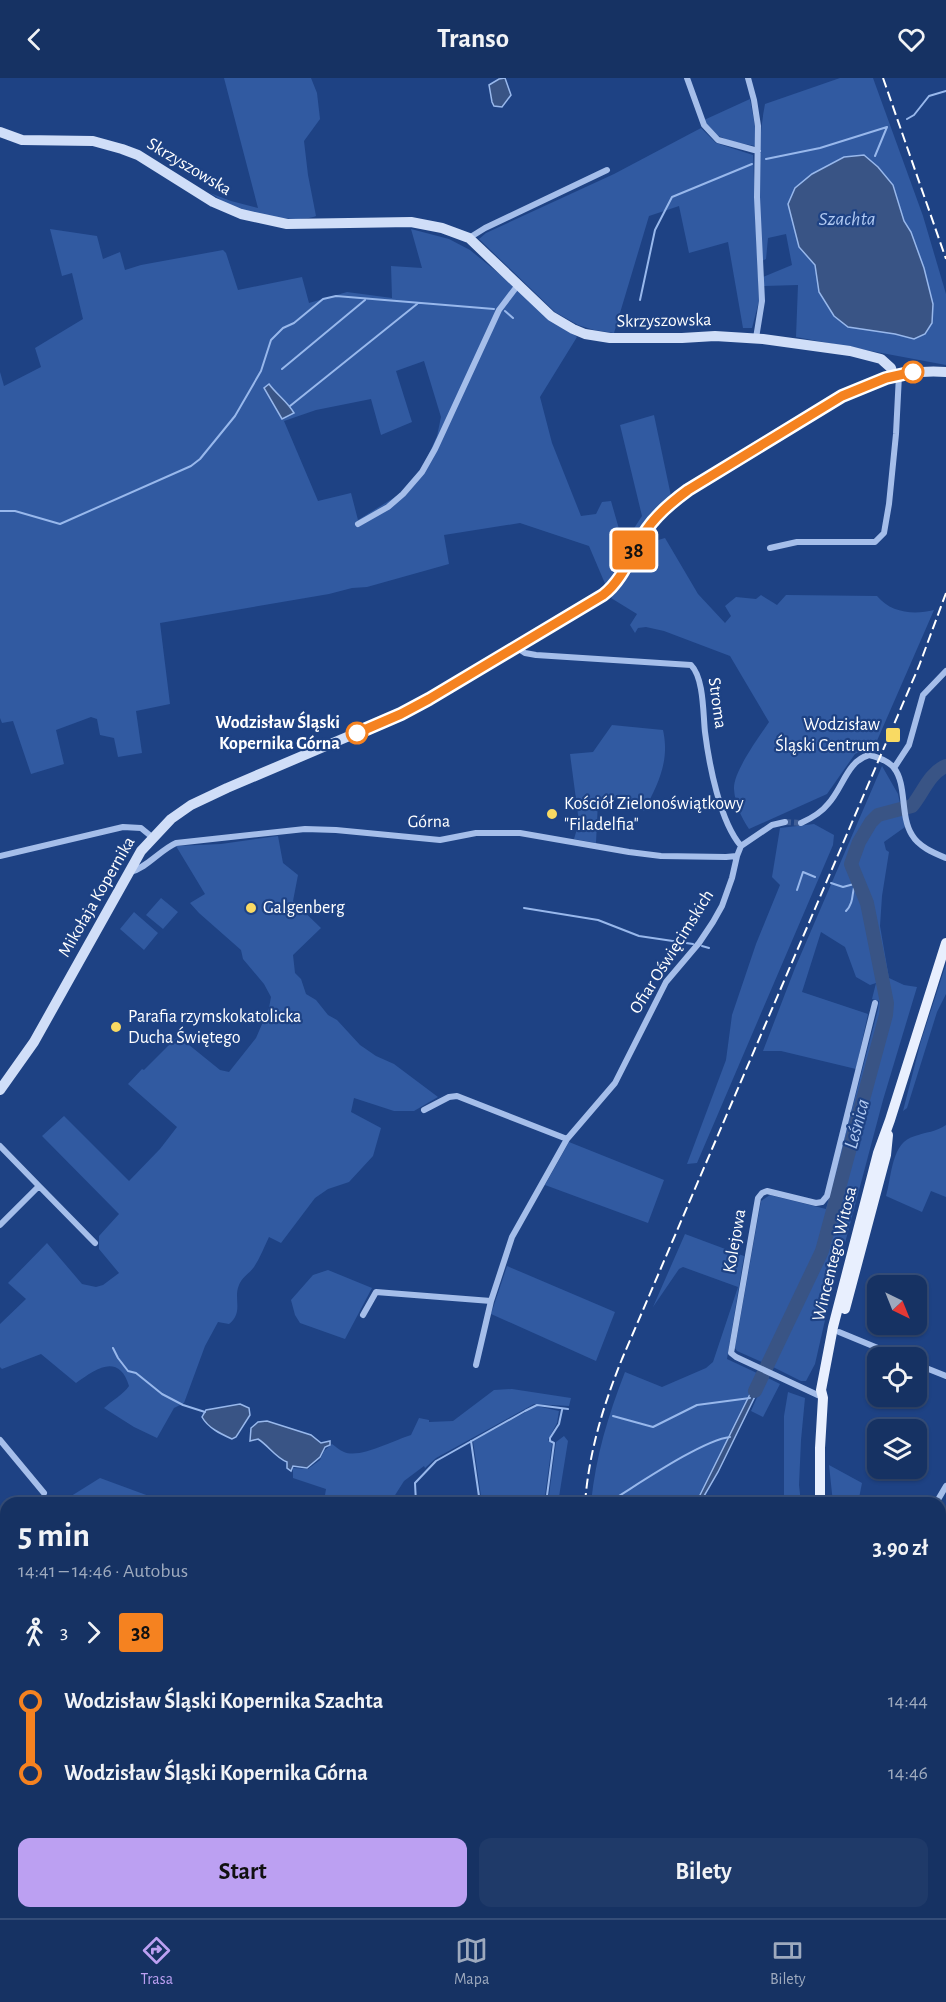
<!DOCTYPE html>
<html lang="pl">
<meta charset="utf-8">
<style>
:root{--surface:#163263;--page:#1f3a69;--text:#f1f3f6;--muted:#9eaabe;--line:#354d78;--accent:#bca0f2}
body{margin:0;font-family:"Alegreya Sans",sans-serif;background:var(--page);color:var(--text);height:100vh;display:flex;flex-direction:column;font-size:22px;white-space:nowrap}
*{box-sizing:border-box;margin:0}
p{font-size:20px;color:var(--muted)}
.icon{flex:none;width:33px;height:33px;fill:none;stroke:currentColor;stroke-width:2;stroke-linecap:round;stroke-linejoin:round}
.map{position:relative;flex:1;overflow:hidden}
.details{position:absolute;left:0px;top:1419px;width:946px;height:422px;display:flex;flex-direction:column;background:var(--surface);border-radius:18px 18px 0 0;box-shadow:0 2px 4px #0004,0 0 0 2px var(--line)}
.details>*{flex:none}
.badge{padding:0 12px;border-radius:4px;font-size:21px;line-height:39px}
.needle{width:39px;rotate:137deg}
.controls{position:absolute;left:867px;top:1197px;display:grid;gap:12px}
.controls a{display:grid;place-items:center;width:60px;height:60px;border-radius:12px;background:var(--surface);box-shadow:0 2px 4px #0004,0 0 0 2px var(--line);font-size:30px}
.map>.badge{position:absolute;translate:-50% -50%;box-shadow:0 0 0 3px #fff}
.legs{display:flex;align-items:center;gap:9px;height:66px;padding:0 18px;font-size:20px}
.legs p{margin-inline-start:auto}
.summary{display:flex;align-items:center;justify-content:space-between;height:102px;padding:0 18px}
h1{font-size:33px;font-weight:600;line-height:45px}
.primary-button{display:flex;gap:12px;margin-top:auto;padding:12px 18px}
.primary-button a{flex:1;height:69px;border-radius:12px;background:var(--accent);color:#111;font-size:24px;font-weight:600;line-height:69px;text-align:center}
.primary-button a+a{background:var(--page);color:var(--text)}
ul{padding:0 18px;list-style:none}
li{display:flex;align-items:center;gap:21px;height:72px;font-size:22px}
li i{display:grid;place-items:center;width:9px;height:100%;margin:0 8px;background:currentColor}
li i::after{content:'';width:15px;height:15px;margin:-8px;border:4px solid;border-radius:50%;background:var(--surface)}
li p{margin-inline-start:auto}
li:first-child i{background:linear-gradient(#0000 50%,currentColor 0)}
li:last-child i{background:linear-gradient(currentColor 50%,#0000 0)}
header{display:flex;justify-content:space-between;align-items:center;height:78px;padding:0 18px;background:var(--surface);font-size:27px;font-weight:600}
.dock{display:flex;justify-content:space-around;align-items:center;height:84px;border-top:2px solid var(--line);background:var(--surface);font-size:16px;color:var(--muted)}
.dock a{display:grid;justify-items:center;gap:3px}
.dock .active{color:var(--accent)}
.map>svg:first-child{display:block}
</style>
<header><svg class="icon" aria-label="back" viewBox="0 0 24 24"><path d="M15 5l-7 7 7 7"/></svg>Transo<svg class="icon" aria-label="heart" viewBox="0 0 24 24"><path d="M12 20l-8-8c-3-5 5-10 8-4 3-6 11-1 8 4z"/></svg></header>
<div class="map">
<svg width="946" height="1840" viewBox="0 0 946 1840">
<rect width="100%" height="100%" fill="#1e4284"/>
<path fill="#315aa1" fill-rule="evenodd" d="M224,0H311L317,15L320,41L304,63L308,97L316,138C301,145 254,138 238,132C228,129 219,120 210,115L231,123L258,130Z
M840,0H873L923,138L946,216V287L796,259L798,207L764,208L763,199L792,187L786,156L768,160L766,181L762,183C760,131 755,77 765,26ZM864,77L893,107L904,143L911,154L924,190L933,226L914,261L895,256L848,249L819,214L815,187L788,126L795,110L812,96L844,79Z
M750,21L755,48V68C735,64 713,62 704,42Z
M701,50L716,65L753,77L759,223L752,250H743L728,164L689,175L679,128L649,138L614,255L594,252L578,247L555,234L479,161L486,155L614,96Z
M50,151L97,158L103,181L120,174L125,192L141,187L223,172L226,175L238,212L302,199L309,225L347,214L392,220L391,188L422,190L411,151L449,161L470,172L577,259L540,319L552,365L581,438L596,436L602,424L611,423L621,458H629L642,438L620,347L654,337L671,418L647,443L628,470L606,508L589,468L520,445L444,457L449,486L367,509L352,510L329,516L160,545L170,626L136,633L142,675L118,679L114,660L100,657L97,641L91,639L56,652L64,686L31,696L13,643L2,645L0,640V294L4,308L41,289L35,270L83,241L72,195L62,198ZM424,283L441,339L437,358L419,398L400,416L358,442L351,415L318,423L284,343L316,332L371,321L381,357L412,344L396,293Z
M665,460L698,516L725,545L731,538L725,528L736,519L756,521L761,517L777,527L786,517L877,518C891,535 914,537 934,532L876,665L855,676L827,716L749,751C741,739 735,726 734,711C733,694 759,659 769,644L730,578L664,553L646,549L638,550L635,555L630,547L637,536L611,520L637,487L648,465Z
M612,647L663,652C670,683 658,706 644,733L618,719L598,723L596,765L574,761L579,744L570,676L593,674Z
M882,688L898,716L905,749L884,764L886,772L889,774L882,818L880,848L889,900L904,907L917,909L883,1022L828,1229L815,1286L806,1303H801L771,1288L827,1169L889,938L890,923L883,902L879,904L885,924L884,936L821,1167L764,1285L737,1273L735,1270L761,1123L770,1117L826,1131L878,931L879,923L872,921L876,905L870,907L856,899L845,869L821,854L802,914L868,936L856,991L781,973H763L795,890Z
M814,746L834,757L833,767L697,1085L687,1086L726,982L732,937L756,866L780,807L772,799L780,750Z
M278,758L283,785L298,797L293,823L321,850L293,877L295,895L301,901L306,916L316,922L328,937L337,942L360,967L376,978L394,986L438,1019L414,1033H394L354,1020L351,1034L381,1050L373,1078L349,1104L328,1111L315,1120L281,1165L269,1159C264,1169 260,1180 254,1189C250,1195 242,1199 239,1207C233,1221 244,1234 229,1246L218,1244L205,1268L184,1325L174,1330L157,1360L134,1349L104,1330C112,1322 123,1317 129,1308C119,1274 95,1291 76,1305L41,1276L2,1291L0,1289V1246L26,1221L8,1205L47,1165L82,1206L96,1209L103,1207L119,1195L99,1171V1158L119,1136L42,1058L64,1038L129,1103L160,1071L177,1049L128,1006L142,991L144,992L178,958L220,992L229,994L256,960L269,930L271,919L264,906L243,881L241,872L199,835L190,825L205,816L176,768L221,766Z
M161,820L178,834L163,851L146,837Z
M134,834L158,855L144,872L120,851Z
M946,886V916L937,934L907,1030L903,1033L921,963Z
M946,1047V1119L931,1113L922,1134L886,1118C892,1098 891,1064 915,1058C926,1054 936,1054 946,1047Z
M569,1064L664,1102L648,1145L545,1107Z
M685,1156L744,1178L727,1281L759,1296L695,1425H591C596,1377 608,1338 625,1294L662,1309L706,1290L713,1284L738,1209L683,1189L679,1191L653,1229Z
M507,1188L615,1234L596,1283L491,1236Z
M328,1192L372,1210L345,1261L300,1245L295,1237L291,1222L313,1197Z
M766,1299L780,1306L763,1339L751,1333Z
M512,1311L571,1320L569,1328L534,1326L436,1380L425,1390L424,1388L404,1403L390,1425H317L325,1417L326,1411L293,1400V1390L308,1391L320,1382L324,1373L332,1366C335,1368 339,1372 344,1374C360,1381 394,1362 411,1357L419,1340L429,1342V1344L453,1343L494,1312Z
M788,1314L805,1320L801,1362L799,1407L801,1425H784V1338Z
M537,1328L559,1333L557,1345L548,1362L552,1366L544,1425H482L473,1363Z
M564,1358L568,1363L558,1425H548L556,1364Z
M829,1387L862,1405L858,1425H833Z
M100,1400L168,1425H60Z
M0,1445L6,1451V1557L0,1555Z
M57,1834H269L271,1840H53Z
M416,1834H570V1840H413Z
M271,1835H379L381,1840H273Z"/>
<path fill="#395485" stroke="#98b8ec" stroke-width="1.5" d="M505,0L511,17L502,29L494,28L492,24L489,7L499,1Z
M864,77L878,89L893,107L904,143L911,154L924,190L933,226L932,245L925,256L914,261L895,256L848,249L834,238L819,214L815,187L799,169L788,126L795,110L812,96L844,79Z
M269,306C277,317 287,323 294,335L282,341L264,310Z
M760,1296L765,1298L718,1394L700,1425H696Z
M240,1326L249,1330L250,1337L236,1359L232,1361C221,1356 208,1350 202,1339L206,1332Z
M267,1343L311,1357L321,1365L330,1363V1367L325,1369L320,1379L307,1390L293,1388L291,1393L287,1390V1384C275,1379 269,1368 258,1361L250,1363L251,1350L258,1344Z"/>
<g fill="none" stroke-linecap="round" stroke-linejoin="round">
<path stroke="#98b8ec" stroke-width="2" d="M907,41L914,37L929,18L946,13
M875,78L887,49
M766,81L820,70L887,49
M640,222L655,152L672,119L752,86
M505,233L513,240
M282,291L365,222
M290,328L417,226
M0,433H15L60,446L191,388L200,381L235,338L261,293L271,262L283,250L294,245L323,221L336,218L494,231
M831,805L843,809L854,806
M797,812L803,794L815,799
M524,830L598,842L639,858L693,866
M846,833C856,823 850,810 858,801
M702,868L709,870
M113,1270L118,1280L128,1293L136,1295L162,1316L183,1327L205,1334
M613,1338L653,1349L697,1327L750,1320
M471,1363L480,1425
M614,1421C640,1405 703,1362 730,1359
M416,1425L415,1405L436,1383L525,1333L537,1327L568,1331
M546,1425L554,1365L550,1363V1360L559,1346L562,1332
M0,1557L6,1558
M233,1840L234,1834
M411,1840L413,1834"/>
<path stroke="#395485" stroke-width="14" d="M755,1313L822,1173L886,937L887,925L867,825L851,786L859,764L871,744L878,737L912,728C923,715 929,695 946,688
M574,1840L575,1834"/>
<path stroke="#405e96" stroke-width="6" stroke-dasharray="6 3" stroke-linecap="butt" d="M785,744L801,745"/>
<path stroke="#a5beea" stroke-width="6" d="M687,0L704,47L718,62L758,73
M748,0L754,22L758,48L757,119L762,223L756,260
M469,160L485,150L607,92
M358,446L388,429L403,416L422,394L435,371L499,232L518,207
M770,470L797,464H875L884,455L889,426L896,356L899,297
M516,569L525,575L536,577L691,587C704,600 703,636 705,654C709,686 720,744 741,768
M894,690L909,667L923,617L946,593
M801,745C812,740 821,735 828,726C843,710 847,683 869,677C877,679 888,682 894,690C907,706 900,739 912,757C919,769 934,775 946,780
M0,778L123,749L141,750L152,759
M130,794C147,790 160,772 176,765L305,751L336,752L440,762L476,755H520L629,774L661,778L726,779L737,778
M424,1032L449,1019L457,1018L567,1061
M0,1068L39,1108L0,1147
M39,1108L95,1165
M363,1237L376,1214L491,1223
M839,1254L902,1280
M916,1286L946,1298
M476,1287L491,1223L512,1159L567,1061L615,1005L666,904L699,865L713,844L722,828L732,800L737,778L741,768L772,747L785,744
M822,1319L736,1279L731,1275L758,1120L762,1115L767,1113L816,1125L822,1124L827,1118L875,925
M0,1362L44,1415
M936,1425L946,1408
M946,1725V1742"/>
<path stroke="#d0def8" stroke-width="10" d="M0,54L22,62L93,63L122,71L138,77L213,124L241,136L287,146L411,144L442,150L469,160L551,238L573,251L585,256L610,260H682L715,258L763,261L850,273L881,281L891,290L893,298
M0,1012L34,964L141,773L171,741L191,727L227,710L401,636L429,622L597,521C622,504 631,476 647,452C658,436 673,423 688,412L826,327C863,307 903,290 946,294
M940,1549L946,1551
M0,1624L6,1626
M388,1834L390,1840"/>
<path stroke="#e8effe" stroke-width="10" d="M845,1231L886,1077L888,1057
M820,1425V1370L823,1320L821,1312L833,1249L878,1075L890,1042L946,865
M940,1796L946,1810
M940,1815L946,1828"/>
<path stroke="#fff" stroke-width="2" stroke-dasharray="10 4.5" stroke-linecap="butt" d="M883,0L946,181
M585,1425C589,1374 603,1328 622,1281L919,588L946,515
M710,1834L712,1840
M754,1834L758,1840"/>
</g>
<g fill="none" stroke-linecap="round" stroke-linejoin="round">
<g stroke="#fff" stroke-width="14">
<path id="line-1" d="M357,655L401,636L429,621L603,517C624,501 632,473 647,451C658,435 673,423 688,412L842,318L886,300L913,294"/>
</g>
<use href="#line-1" stroke="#f58220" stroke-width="9"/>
</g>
<g fill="#fff" stroke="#f58220" stroke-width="3">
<circle cx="913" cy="294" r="10"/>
<circle cx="357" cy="655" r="10"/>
</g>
<g fill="#f9da63" stroke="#1e4284" stroke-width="2">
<rect x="885" y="649" width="16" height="16" rx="3"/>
<circle cx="552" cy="736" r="6"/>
<circle cx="251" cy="830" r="6"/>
<circle cx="116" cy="949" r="6"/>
</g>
<g text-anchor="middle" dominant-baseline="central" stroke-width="4.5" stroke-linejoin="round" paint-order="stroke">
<g font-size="18" fill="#fff" stroke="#1e4284">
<text transform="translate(189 89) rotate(31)">Skrzyszowska</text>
<text transform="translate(664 243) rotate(-1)">Skrzyszowska</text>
<text transform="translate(717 625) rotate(82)">Stroma</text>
<text transform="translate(429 744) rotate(-1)">Górna</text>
<text transform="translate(97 819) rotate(-60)">Mikołaja Kopernika</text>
<text transform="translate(672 874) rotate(-58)">Ofiar Oświęcimskich</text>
<text transform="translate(735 1163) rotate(-80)">Kolejowa</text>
<text transform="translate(835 1176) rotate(-76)">Wincentego Witosa</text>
</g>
<g font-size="18" font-weight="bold" fill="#fff" stroke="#1e4284" text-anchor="end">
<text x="340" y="645">Wodzisław Śląski<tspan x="340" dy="21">Kopernika Górna</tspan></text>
</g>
<g font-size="18" fill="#fff" stroke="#1e4284" text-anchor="start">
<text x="880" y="647" text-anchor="end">Wodzisław<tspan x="880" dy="21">Śląski Centrum</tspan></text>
<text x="564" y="726">Kościół Zielonoświątkowy<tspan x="564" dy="21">"Filadelfia"</tspan></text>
<text x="263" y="830">Galgenberg</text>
<text x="128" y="939">Parafia rzymskokatolicka<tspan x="128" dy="21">Ducha Świętego</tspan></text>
</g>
<g font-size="20" font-style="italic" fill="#b0c9f1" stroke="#1e4284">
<text x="847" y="141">Szachta</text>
<text transform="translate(857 1046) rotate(-75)">Leśnica</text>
</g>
</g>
</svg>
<div class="controls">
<a><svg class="needle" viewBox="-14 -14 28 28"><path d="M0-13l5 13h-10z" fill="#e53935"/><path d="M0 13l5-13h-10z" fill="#9eaabe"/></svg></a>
<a><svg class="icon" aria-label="locate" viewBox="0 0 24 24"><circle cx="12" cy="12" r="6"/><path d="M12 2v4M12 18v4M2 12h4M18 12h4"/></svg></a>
<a><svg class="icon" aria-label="layers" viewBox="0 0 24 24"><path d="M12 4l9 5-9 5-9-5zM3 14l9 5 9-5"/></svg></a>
</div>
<b class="badge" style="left:634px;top:472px;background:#f58220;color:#111">38</b>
<section class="details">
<div class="summary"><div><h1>5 min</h1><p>14:41 – 14:46 · Autobus</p></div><b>3.90 zł</b></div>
<div class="legs"><svg class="icon" aria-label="walk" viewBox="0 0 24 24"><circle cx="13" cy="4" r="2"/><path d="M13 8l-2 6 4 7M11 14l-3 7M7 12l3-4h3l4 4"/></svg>3<svg class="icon" aria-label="forward" viewBox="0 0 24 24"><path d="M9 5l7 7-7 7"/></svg><b class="badge" style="background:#f58220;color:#111">38</b></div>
<ul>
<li><i style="color:#f58220"></i><b>Wodzisław Śląski Kopernika Szachta</b><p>14:44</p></li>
<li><i style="color:#f58220"></i><b>Wodzisław Śląski Kopernika Górna</b><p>14:46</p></li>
</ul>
<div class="primary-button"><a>Start</a><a>Bilety</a></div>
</section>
</div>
<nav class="dock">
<a class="active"><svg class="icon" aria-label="directions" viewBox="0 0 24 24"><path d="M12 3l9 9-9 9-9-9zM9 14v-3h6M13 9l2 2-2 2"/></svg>Trasa</a>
<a><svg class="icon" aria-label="map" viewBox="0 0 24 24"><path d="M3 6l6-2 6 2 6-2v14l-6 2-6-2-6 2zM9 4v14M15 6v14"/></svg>Mapa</a>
<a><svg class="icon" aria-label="tickets" viewBox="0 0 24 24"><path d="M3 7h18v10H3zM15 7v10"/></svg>Bilety</a>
</nav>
